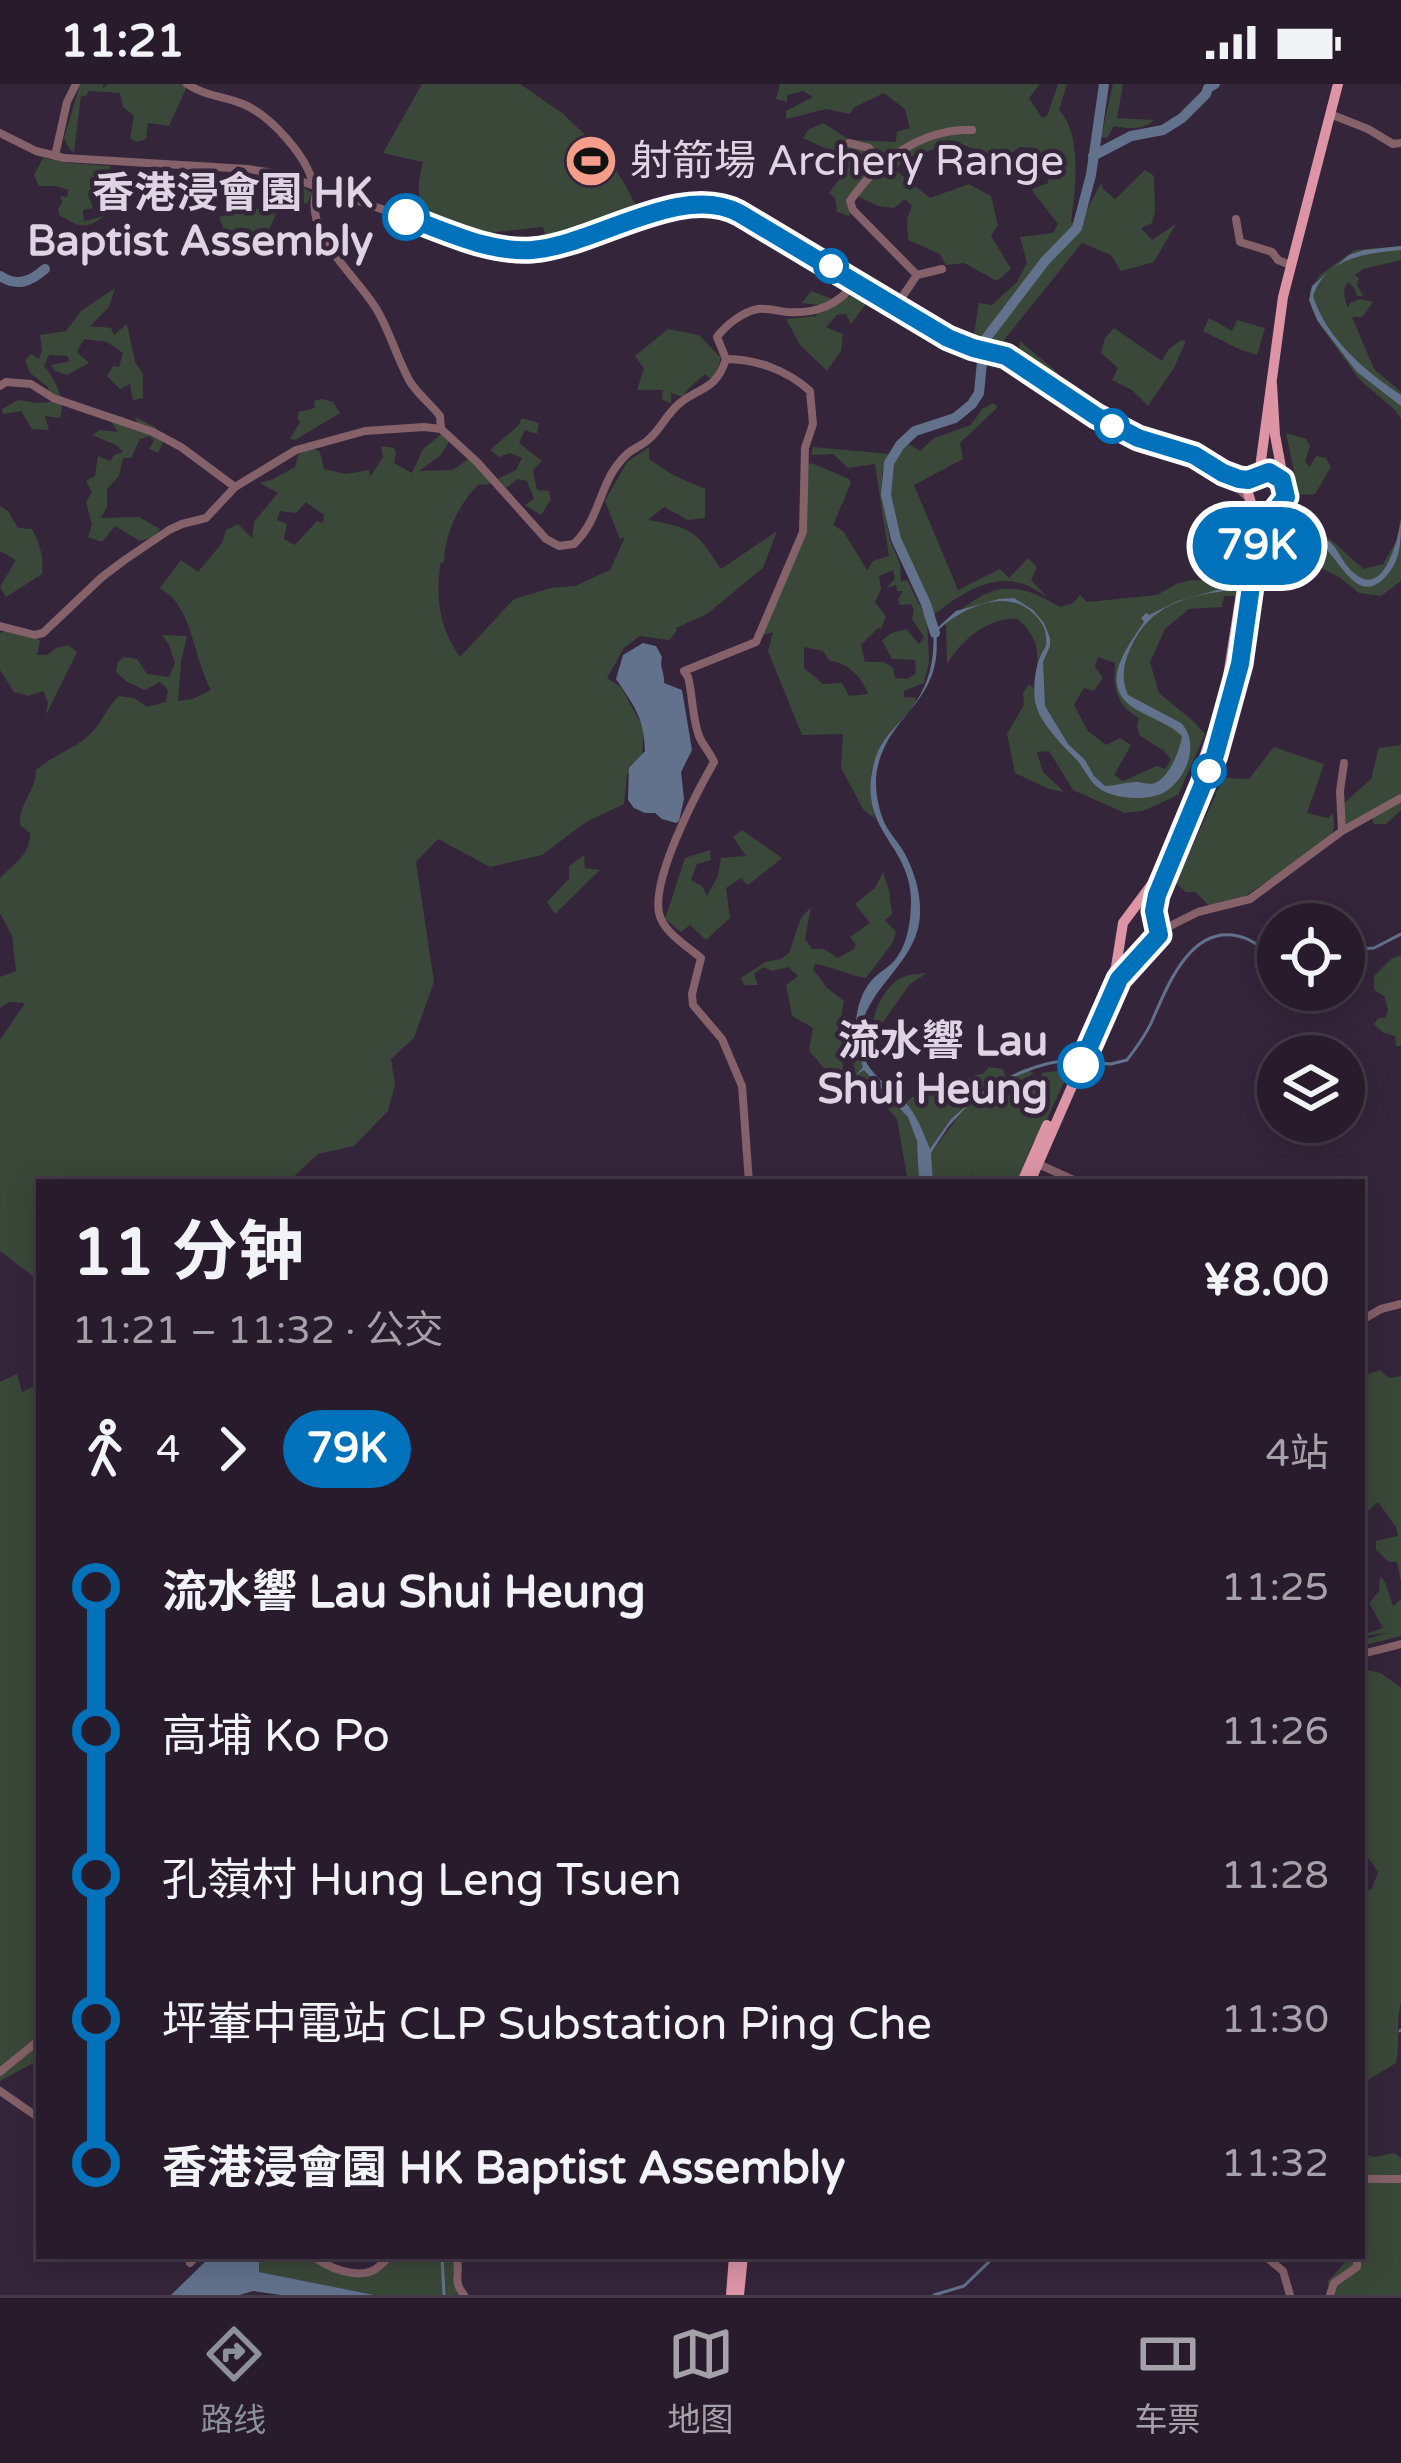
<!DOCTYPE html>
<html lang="zh">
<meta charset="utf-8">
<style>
:root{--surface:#281c2c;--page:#342938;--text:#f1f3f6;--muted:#a5a1a9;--line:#443a48;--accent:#8c9099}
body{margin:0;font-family:"Varela Round","Noto Sans SC",sans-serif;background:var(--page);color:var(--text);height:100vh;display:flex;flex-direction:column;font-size:45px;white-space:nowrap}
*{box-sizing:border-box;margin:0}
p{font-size:39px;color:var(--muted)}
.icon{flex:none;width:66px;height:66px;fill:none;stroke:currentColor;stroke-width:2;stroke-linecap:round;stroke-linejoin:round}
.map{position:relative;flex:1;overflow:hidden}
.panel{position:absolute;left:36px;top:1095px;width:1329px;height:1080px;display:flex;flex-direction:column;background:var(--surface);border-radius:0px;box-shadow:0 6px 30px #0003,0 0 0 3px var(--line)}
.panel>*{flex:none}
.badge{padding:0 24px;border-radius:39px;font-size:42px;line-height:78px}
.fabs{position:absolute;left:1257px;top:819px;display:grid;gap:24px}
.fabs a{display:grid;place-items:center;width:108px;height:108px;border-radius:50%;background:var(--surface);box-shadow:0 6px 30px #0003,0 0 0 3px var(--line);font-size:60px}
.map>.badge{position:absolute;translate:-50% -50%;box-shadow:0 0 0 6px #fff}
.legs{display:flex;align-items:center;gap:18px;height:132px;padding:0 36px;font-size:39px}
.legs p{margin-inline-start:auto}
.headline{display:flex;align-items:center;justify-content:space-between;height:204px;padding:0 36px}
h1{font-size:66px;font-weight:700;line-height:90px}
ul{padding:0 36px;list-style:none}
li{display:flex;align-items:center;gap:42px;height:144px;font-size:45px}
li i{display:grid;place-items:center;width:18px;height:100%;margin:0 15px;background:currentColor}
li i::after{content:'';width:30px;height:30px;margin:-15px;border:9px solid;border-radius:50%;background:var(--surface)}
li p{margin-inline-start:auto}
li:first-child i{background:linear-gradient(#0000 50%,currentColor 0)}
li:last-child i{background:linear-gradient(currentColor 50%,#0000 0)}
.status{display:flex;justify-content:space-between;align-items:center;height:84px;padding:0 60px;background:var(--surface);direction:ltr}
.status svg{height:33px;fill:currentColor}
.tabs{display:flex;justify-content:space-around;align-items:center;height:168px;border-top:3px solid var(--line);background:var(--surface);font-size:33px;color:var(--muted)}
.tabs a{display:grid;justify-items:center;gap:6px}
.tabs .active{color:var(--accent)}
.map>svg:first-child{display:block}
</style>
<div class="status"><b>11:21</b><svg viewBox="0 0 49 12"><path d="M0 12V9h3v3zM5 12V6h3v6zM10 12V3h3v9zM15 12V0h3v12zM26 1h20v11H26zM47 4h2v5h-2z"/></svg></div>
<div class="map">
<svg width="1401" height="2211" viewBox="0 0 1401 2211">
<rect width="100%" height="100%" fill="#35253b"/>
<path fill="#3a4839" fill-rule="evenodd" d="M80,0H103V4L109,0H188L169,42L148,39L146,55L137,58L130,54L134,32L123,23L120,9L89,7L86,12H81L74,68L70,66L64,54Z
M422,0H520L562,29L594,59L614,83L627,104L635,120L634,131L547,158L543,143L486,149L430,136L419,122V97L423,78L383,69Z
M780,0H1040L1029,14L1042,34L1047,32L1058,0H1067L1059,26C1083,51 1075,107 1071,138L1080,139L1101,99L1103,105L1115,115L1145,86L1154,92L1155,128L1152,139L1141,144L1152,156L1176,140L1154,178L1121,187L1111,171L1082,159L1004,256L1019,267L1020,257L1058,289L1050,303L1006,271L997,257L977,255L974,250L979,219L992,221L1017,198L1027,179L1020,153L1053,149L1058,140L1033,108L1032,105L1048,99L1049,84L1037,64L1020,63L1002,76L956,58L907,74L895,86L930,114L969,100L991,112L998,141L991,152L1011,185L997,197L964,179L946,181L940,170L908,156L907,135L912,122L905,115L894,124L878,122L855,111L849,132L837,128L835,114L829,109L849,82L844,73L803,54L809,45L823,39L850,56L896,58L897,48L910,44L905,25L884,9L853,24L850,30L826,25L786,35V27L813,13L803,7L787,11V18L776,15Z
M1113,0H1123L1117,34L1154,36C1144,46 1128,45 1114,42L1107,54L1101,53Z
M43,74L67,79L110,82L117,106L88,110L93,124L83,126L84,137L104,132C85,147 79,142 60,132L58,126L62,118L60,112L67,113L69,106L55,102H39L34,91Z
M256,91L293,97L312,109L307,120L294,115L280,121L269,146L244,150L224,146L219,133L252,124L267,126L275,121L276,107L260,102Z
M1401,162V176L1363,185L1355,191L1359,194L1357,201L1363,212H1357L1355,205L1348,198C1342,207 1344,214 1348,224L1350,219L1360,215L1373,218L1362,233H1352L1374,285L1401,308V335L1396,327L1359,295L1320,241L1312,225L1310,207L1320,191L1355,166Z
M115,204L109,223L90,242L111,244L114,251L127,240L135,278L143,290V314L133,316L130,300L120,305L107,292L113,282L119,283L123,269L107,258L84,255L77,268L89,279L67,291L55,287L51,281L70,277L67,272L49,271L44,282C56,297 66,316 60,334L45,332L49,346L32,345L21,327L3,330L2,325L18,316L37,319L51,318L48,303L30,289L25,276L31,270L39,275L42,267L40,251L66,247L81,227Z
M811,207L838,217L858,209L868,217L851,240L846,230L837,231L826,243L843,250L841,267L827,287L800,261L786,235L816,232L820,221L802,219Z
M1209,234L1232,247L1237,236L1265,244L1257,271L1241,266L1203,247Z
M1114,244L1162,277L1168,266L1181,256L1186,257L1174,284L1148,322L1132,306L1112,296L1118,284L1101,269L1105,254Z
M668,245L699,251L721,274L713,297L705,290L688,305L683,313L671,309V319L662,316L663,306H637L644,285L635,272Z
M322,315L333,318L340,329L295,356L290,355L300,338L297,334L299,328L315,324L314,317Z
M993,319L997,322L996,325L960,359L963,375L914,401L958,506L1000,485L1009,494L1028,474L1037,483L1031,496L1047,513C1039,508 1029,501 1020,499C987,490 955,514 930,534C912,480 858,411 904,357L920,367L934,354L971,341L982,325Z
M109,329L123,333L130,342L137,338L135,333L155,343L163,358L158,369L149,365L154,357L150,352L140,355L131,374H123L119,392L107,405V423L101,434L139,433L160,445L154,453L140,457L115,442L102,458L88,453L92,441L86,418L92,408L86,397L95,392L98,372L110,377L114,371L123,368L116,361L92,351L100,346L118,348L109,335Z
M522,334L539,339L537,350L525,346L519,359L542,377L533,386L537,406L549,407L551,415L541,431L525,421L534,415L527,397L518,395L506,404L498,395L516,386L522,374L510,369L499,373L490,366L518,342Z
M444,348L451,355L440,372L419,387L453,386L471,373L488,391L490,400L478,401C458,421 445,450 444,478L440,480C436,515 439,544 460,573L514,515L551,504L575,502L610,486L625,453L620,455L605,417L627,378L649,363V375L673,391L705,405V434L688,436L664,423L648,436C695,445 695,446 721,485L777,447L763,484L707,530L676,544L677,547L669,556L640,552L624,564L607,594L621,603L644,645L642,670L627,691L624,720L586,738L542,771L490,783L438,755L416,778L434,898L414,954L391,975L395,1000L388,1027L354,1062L318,1070L288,1098H39V1209L34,1193L0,1167V956L25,919L9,918L0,924V893L16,887L12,852L0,829V794C14,779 30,772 30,749L20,741C18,721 36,707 36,686C54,670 79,664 95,645C104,634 108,622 119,612L134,614L147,623L166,618L168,606L160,598L145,606L127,598L116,588L118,578L124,573L137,575L147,590L169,593L175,579L169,561L162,551L187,552L181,578L178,617L193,615L211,606C196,578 194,543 176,518C172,512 165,508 160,504L181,476L198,488L222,459L226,446L238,440L252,454L254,438L278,409L260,399L273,395L295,383L300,365L311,363L320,368L324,385L346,390L369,386L370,393L383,373L381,362L394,364L396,369L394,379L412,389L423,365ZM306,418L324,431L323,439L317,437L295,461L284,455L287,440L277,436L280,427L296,429Z
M1286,349L1306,355L1310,362L1305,378L1310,383L1316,372L1326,374L1331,383L1315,410L1299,411Z
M813,363L889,370L882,389L885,427L890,456L900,480L901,497L907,496L927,535L929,578L924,599L904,607V613L916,614L915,619C881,660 861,678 875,735L863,725L841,684L843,650L802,651L768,567L773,548L763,551L802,451L805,383L811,379L849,395L851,399L833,441L843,447L867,486L873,477L889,472L875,380L848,384L833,370L811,371ZM893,486L895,494L887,504L896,501L897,507H903L898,516L900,521L911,520L914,526L912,535L924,553L919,560L906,545L892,549L882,556L892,575L915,576L916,589L907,595L895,594L893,584L884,578H865L861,561L878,544L881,545L886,532L875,518L881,505L879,492ZM804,563L823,567L830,577C848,579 862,593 868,610L849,612L842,599L823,600L804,584Z
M0,422L8,427L18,444L32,445C40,460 44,473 42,490L6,513L0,503L16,476L0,467Z
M1401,433V497L1381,512L1359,509L1339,493L1313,480L1292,486L1281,503L1277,501L1280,490L1278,473C1322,428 1328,457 1364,485L1383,480L1396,458Z
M1191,496L1239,497L1238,512H1224L1222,523L1189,525L1165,545L1150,578L1159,609L1192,636L1205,650L1178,711L1143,727L1125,729L1073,706L1049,667L1037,668L1043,688L1064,708L1049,705L1015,689L1007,650L1024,621L1023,609L1029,600L1035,605C1038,573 1043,559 1018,535C990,532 959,557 947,581L946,538C988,502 1010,492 1060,523L1073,519L1080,511L1087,518L1157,511L1176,500ZM1098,573L1115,579C1113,604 1116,621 1139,634L1137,641L1139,651L1164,667L1171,676L1165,685L1157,682L1123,697L1114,691L1131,661L1120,654L1106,661L1088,647L1074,621L1084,604L1094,607L1103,594L1095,583Z
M7,547L40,556L37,571H47L56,564L68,561L77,568L46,631L48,618L43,607L29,612L14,608L0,586V549Z
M1401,661V726L1386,740H1374L1371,731L1350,743L1341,733V722L1371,695L1379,664Z
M1274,663L1324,680L1307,729L1328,734L1333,729L1334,743L1330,755L1233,820L1212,825L1196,808H1186L1176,799L1218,705L1226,694L1249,695Z
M742,746L782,774L748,801L741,794L726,804L730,834L706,856L690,841L681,848L665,835L685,774L710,766L711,776L697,780L691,796L702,802L707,812L718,792L721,774L746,772L733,753Z
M584,771L585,784L600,786L555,830L547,818L569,795V782Z
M883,788L889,806L892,830L885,836L896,848L893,858L866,894C848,891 833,883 815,880L813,885L827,904L844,917C838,943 845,970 842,997L829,990L809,967L813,944L792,932L786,901L798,892L788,883L772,887L763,883L754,890L758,901H744L741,894L765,878L781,875L789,869L801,834L811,823L805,855L812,865H824L838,874L854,865L856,861L850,853L870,839L855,820L875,804Z
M1401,871V962H1396L1395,952L1382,948L1374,940L1379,934H1385L1388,926L1384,912L1374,906V892L1391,875Z
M927,889L910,900L873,952C869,933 885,898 906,892C908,891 925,889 927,889Z
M855,956C862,1000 887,1001 908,1033C920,1052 918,1076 919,1098H908L897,1035L856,991L849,958Z
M989,983L1003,985L1006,994L1025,984L1034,990L995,1008L989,1003H980L972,1017L989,1024L1018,1005L1040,998L1042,989L1070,985L1041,1048C1029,1060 1026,1082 1018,1098H983L972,1091L968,1098H933L931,1069L964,1025L951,1035L930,1067L917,1035L906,1019L912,1013L936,1011L975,991L983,990Z
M1380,1286L1389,1294L1401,1292V1498L1397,1478H1389L1376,1466V1457L1398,1452L1396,1443L1378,1418L1362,1432V1292Z
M17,1290L22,1308L32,1303L39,1295V1976L0,1997V1298Z
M1380,1492L1385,1498L1393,1522L1401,1515V1552L1362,1562V1556L1388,1549L1362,1552V1544L1365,1550L1383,1544L1369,1519L1379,1507Z
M1362,1585L1380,1589L1401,1603V1919C1395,1939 1401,1954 1396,1979L1368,1996L1362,1994V1811L1372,1804L1378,1788L1362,1765V1710L1367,1695L1365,1684H1362Z
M1394,2069L1401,2074V2211H1329L1328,2197L1351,2172H1362V2072L1364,2070L1374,2073Z
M259,2172C275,2172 292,2170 308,2172C347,2177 353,2209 395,2172H453L456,2183L452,2192L457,2193L465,2211H374L258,2188Z"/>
<path fill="#62728d" d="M1401,162V166C1366,169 1326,174 1313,212C1326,254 1366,288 1401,311V322L1357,288L1317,236L1309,216L1312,202L1349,171L1364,166Z
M1401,436C1401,457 1401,475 1387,491C1351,533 1335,449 1304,455C1280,460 1275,489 1265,507L1253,509L1262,508L1267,504C1270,493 1273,477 1280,467C1292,450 1315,446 1331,459C1340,468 1344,482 1355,490C1384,514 1398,456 1401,436Z
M1217,506H1231C1186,512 1150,520 1130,565C1123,581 1121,595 1128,611L1181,639C1201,659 1186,697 1163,709C1144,718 1106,715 1093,699C1087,692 1083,683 1077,676C1063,662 1038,637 1035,617C1033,604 1035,583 1041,571C1045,562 1047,565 1046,554C1046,544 1041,537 1034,530C1006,502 961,524 936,548C944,619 889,627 877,686C874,702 878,725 885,740C890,750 899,759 905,770C915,789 921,810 920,831C918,883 855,908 861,961C864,991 893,1002 910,1024C919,1036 924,1051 930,1065L951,1035L972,1017L948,1043L931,1069L933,1098H919L917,1057L908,1033L864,986L856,991L863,983L855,957L850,958L854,954C856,935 857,917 868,901C875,890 886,886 894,877C908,861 911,836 911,816C910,761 861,748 872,688C878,653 897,645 915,619C932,595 935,569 933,541L936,545L956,527L999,515L1014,514L1033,526L1044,539L1050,554V562L1043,578L1045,622L1068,660L1085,676L1094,692L1105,702C1115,702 1126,698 1136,698C1143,698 1150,702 1157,698C1170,691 1180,666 1182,652C1171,641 1155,636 1141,628C1096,605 1123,569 1144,538L1141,534L1146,529L1149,531L1178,517Z
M643,559L656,562L662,573C659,583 665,589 664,599L682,606L692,666L681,688L684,715L679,737L676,739L662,735L655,729H645L634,724L628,716L629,684L645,667C644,634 635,623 616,595L623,571Z
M211,2172H241L244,2175L249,2172H259V2188L374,2211H281L253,2207L240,2211H171Z"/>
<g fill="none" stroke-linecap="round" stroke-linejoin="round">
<path stroke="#62728d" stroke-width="3" d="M1344,866L1374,864L1401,850
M1085,978L1111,980L1127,976C1136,964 1146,951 1152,937C1167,903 1190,841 1238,852C1253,855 1265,867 1278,875
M970,1018C998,998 1041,974 1076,977
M1400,1947L1401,1946
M1362,1988L1363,1986
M442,2172L444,2211
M934,2211L964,2202L994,2173"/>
<path stroke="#62728d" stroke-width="10" d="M1093,72L1131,52L1163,46L1182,34L1206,10L1208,4L1215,0
M0,192C17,203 30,198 45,185
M935,549L926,520L896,455L886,411L889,379L900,361L915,347L955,334L972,320L979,309L984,257L1045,177L1077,144L1091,91L1104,0"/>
<path stroke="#856169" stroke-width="8" d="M187,0C205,12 224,12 243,20C270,31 308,73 313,101
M1330,30L1368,45L1393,60L1401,59
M0,49L36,67L64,74L248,85L280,90L483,160C507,166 529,167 553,162L692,119L720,120L739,129L948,254L1006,271L1078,321L1124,347L1202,375L1223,389L1249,415
M849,59L869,64L875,71L873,82L868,92
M55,72L67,18L76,0
M318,103C300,149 356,190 377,226C390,248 397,274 409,296C416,309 431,320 440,332L441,345
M1236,135L1240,158L1272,168L1278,176L1290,181
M917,191L942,185
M896,222L917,191L853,126L850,117C878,77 922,44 972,46
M726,275C756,275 787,286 810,307L813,340L805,364L803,448L756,558L684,587L688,593C693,612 692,634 699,652C703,662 710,668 714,678C697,708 646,803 661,835C668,851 688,863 701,874L692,910L693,921L722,955L742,1002L749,1098
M0,302L6,298L31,300L53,314L153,348L181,363L235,403
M0,542L35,551L43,549L102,493L126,475L169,446L182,440L206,434L235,403L296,366L365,347L424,343L441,345L477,378L546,455L559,462L574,460C602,433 598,398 626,371C633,364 642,362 649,355C661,345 667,329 680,319C702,302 716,306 726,275L717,253C726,241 742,228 758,225C766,224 779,227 787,228C817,230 838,221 856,198
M1342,747L1340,707L1344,679
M1160,847L1198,828L1250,815L1342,747L1401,714
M1038,1080L1078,1098
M1362,1236L1381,1225L1401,1220
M1362,1570L1401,1560
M0,1988L39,1956
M0,2007L39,2034
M1362,2098L1368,2095H1401
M314,2172C327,2184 357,2195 374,2186C378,2184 387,2175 390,2172
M456,2172C462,2188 451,2195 464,2211
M1265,2172L1283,2187L1290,2211
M190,2179L197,2172
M1330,2211L1334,2199L1357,2183V2172"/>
<path stroke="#dd95a6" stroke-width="10" d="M1256,392L1260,384L1283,213L1338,0
M1226,605L1254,427C1253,426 1248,409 1248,408C1248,384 1273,386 1284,398
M1105,908L1116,883L1123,839L1152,800L1192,709L1221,623
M1022,1098L1047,1041
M1030,1098L1119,895C1127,884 1157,859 1159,851C1162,839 1153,828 1157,811L1215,671L1240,581L1257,460L1262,446L1286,410L1275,351L1272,300
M731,2211L734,2172
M739,2211L743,2172"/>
</g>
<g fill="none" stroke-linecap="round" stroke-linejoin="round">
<g stroke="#fff" stroke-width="27">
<path id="line-1" d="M406,133C446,147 489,169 532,166C596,161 680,98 739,129L948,254L973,264L1006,272L1096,332L1138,354L1194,371L1223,389L1239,395L1248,396L1269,388L1282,396L1286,413L1268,436L1257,460L1240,580L1215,671L1157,811L1154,827L1159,851L1119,895L1081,981"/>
</g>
<use href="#line-1" stroke="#0072bc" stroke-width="18"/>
</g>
<defs>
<g id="stadium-disc" transform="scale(2.7)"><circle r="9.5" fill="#f49e8a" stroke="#35253b"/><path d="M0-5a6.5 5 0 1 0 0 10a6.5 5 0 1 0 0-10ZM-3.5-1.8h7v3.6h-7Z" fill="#111"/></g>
</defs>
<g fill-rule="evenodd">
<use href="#stadium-disc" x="591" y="77"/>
</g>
<g fill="#fff" stroke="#0072bc" stroke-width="6">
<circle cx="406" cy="133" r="21"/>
<circle cx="831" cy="182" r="15"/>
<circle cx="1112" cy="342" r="15"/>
<circle cx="1209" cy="687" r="15"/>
<circle cx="1081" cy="981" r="21"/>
</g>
<g text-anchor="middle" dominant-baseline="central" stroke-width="9" stroke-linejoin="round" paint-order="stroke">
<g font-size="42" fill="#dfd4e3" stroke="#35253b" text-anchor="start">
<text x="630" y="77">射箭場 Archery Range</text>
</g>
<g font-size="42" font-weight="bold" fill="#dfd4e3" stroke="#35253b" text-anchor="end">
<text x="373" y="109">香港浸會園 HK<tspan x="373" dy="48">Baptist Assembly</tspan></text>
<text x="1048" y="957">流水響 Lau<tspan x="1048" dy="48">Shui Heung</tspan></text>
</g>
</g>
</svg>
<div class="fabs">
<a><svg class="icon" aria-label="locate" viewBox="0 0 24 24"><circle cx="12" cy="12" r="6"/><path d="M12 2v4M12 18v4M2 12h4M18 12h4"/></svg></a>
<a><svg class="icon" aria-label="layers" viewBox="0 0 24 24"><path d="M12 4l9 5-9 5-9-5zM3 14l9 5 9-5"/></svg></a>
</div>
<b class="badge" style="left:1257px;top:462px;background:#0072bc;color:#fff">79K</b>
<section class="panel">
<div class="headline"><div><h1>11 分钟</h1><p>11:21 – 11:32 · 公交</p></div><b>¥8.00</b></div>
<div class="legs"><svg class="icon" aria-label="walk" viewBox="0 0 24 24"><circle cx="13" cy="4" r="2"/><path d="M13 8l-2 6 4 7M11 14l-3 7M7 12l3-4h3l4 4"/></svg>4<svg class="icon" aria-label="forward" viewBox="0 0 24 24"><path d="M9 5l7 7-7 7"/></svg><b class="badge" style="background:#0072bc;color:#fff">79K</b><p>4站</p></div>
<ul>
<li><i style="color:#0072bc"></i><b>流水響 Lau Shui Heung</b><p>11:25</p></li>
<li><i style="color:#0072bc"></i><span>高埔 Ko Po</span><p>11:26</p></li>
<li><i style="color:#0072bc"></i><span>孔嶺村 Hung Leng Tsuen</span><p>11:28</p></li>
<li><i style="color:#0072bc"></i><span>坪輋中電站 CLP Substation Ping Che</span><p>11:30</p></li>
<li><i style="color:#0072bc"></i><b>香港浸會園 HK Baptist Assembly</b><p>11:32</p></li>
</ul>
</section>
</div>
<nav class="tabs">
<a class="active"><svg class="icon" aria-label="directions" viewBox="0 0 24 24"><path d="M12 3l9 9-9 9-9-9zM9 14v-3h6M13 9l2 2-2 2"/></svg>路线</a>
<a><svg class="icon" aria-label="map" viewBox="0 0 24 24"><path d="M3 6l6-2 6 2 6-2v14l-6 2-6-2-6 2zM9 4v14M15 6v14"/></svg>地图</a>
<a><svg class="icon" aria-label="tickets" viewBox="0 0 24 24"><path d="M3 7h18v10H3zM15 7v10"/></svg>车票</a>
</nav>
